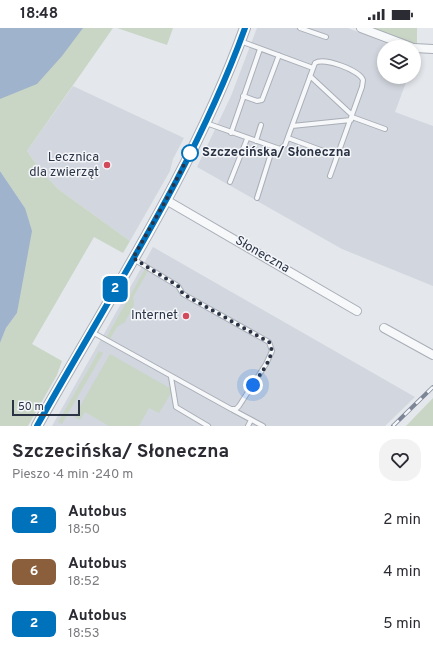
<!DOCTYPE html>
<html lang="pl">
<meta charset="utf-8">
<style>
:root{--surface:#fff;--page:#f2f2f3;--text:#2b2b33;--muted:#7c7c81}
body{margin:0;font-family:Overpass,sans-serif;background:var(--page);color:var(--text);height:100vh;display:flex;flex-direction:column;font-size:15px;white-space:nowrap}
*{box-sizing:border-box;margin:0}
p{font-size:13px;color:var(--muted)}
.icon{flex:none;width:22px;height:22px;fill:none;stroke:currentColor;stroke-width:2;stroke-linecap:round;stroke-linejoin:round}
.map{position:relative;height:398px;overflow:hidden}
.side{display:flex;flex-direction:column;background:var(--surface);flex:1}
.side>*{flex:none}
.badge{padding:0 8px;border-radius:6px;font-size:14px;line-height:26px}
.controls{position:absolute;left:377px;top:12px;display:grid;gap:8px}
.controls a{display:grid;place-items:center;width:44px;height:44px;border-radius:50%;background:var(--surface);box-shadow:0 2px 6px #0003;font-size:20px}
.scale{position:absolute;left:12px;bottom:10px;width:68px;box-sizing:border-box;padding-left:4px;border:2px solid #2b3445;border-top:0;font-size:11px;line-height:14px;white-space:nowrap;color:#2b3445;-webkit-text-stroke:3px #f4f6f9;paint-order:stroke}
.you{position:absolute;width:20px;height:20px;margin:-10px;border:3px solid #fff;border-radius:50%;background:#1a73e8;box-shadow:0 0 0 6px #1a73e833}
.map>.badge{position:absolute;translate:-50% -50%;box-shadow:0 0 0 2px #fff}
.round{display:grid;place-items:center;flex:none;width:42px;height:42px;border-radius:16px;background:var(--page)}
.headline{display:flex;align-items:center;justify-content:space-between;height:68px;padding:0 12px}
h1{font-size:19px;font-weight:700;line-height:30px}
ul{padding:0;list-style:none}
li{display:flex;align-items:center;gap:12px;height:52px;padding:0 12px}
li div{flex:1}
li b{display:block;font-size:15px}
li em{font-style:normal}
li .badge{min-width:44px;font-weight:700;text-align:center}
.status{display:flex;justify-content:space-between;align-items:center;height:28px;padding:0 20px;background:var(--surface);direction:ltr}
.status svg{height:11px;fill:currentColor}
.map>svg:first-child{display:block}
</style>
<div class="status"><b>18:48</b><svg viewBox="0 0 49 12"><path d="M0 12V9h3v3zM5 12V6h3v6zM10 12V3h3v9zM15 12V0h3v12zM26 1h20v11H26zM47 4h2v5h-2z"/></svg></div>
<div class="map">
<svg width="433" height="398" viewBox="0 0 433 398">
<rect width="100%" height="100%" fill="#e4e7ec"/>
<path fill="#d2d6de" d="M257,0H348L395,19L396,16L404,19H384V49H408L395,84L433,98V258L342,221L197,139L231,68Z
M73,58L184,110L173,131L170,143L130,213L58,161L41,143L27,123Z
M153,219L415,369L385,398H52Z"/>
<path fill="#c9d6c5" d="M48,0H113L27,123L41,143L58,161L130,213L123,225L94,209L32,316L62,333L57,347L28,398H0V315L6,300L17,285L25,180L0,143V34Z
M117,0H173L167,17Z
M368,0H417V16L410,14Z
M145,241L148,243L133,269L134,277L125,294L117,299L110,311L106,310Z
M99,323L103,325L62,396L58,394Z
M110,326L173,362L159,385L149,380L139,398H109L85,384L80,392L74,389Z
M433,370V398H406Z"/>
<path fill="#9fb4cc" d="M0,0H83L62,28L37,56L0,71Z
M0,143L25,180L32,203L17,285L6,300L0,315Z"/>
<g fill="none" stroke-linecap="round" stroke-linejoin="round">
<g stroke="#a9aeb7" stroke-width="6">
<path id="service" d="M300,0L326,9
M240,13L313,40
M310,48L352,87
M243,68L257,73L262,72L279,27
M352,89L385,101
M206,95L280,121L285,117L315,35C324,29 359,42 363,52L362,59L330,148
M292,98L351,92
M231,105L260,21
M288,110L337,128
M256,113L261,97
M230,154L247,111
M257,170L273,119
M92,304L231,381H236L239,378L266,336L272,323L269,314L183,266L178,258L135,232
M171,349L176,379L208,398
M233,382L263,398
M248,398L251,392"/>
</g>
<g stroke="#a9aeb7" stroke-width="10">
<path id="minor" d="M361,0L411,19
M414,20L433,21
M166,172L357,283
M384,300L433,327"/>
</g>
<g stroke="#a9aeb7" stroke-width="12">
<path id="tertiary" d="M37,398C110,268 194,141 245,0"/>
</g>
<use href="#service" stroke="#f7f8fa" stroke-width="4"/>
<use href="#minor" stroke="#f7f8fa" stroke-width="8"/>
<use href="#tertiary" stroke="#f7f8fa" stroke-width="10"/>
<g stroke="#7d8696" stroke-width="4">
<path id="rail" d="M393,398L433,359"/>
</g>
<use href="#rail" stroke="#f4f6f9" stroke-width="2.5" stroke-dasharray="8" stroke-linecap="butt"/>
</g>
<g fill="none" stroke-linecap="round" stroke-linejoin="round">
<g stroke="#fff" stroke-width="9">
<path id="line" d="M37,398C110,267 194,141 245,0"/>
</g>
<use href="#line" stroke="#0072bc" stroke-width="6"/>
<path stroke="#2b3445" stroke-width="4" stroke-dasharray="0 7.2" d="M190,125L166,172L133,230L178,258L183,266L269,314C278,326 259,347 253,357"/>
</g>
<circle fill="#fff" stroke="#0072bc" stroke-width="2" cx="190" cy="125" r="8"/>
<g fill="#d1495b" stroke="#f4f6f9" stroke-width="1.5">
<circle cx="107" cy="137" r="4"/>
<circle cx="186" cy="288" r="4"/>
</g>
<g text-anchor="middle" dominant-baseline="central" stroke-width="3" stroke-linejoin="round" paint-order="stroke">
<g font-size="13" font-weight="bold" fill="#2b3445" stroke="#f4f6f9" text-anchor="start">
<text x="202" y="125">Szczecińska/ Słoneczna</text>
</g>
<g font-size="13" fill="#2b3445" stroke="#f4f6f9" text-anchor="end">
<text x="99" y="130">Lecznica<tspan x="99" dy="15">dla zwierząt</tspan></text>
<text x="178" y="288">Internet</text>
</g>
<g font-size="13" fill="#2b3445" stroke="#f4f6f9">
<text transform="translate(262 227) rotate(30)">Słoneczna</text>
</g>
</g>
</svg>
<div class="controls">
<a><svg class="icon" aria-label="layers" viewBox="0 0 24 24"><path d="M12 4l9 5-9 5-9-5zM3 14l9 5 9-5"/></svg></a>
</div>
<div class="scale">50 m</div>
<div class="you" style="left:253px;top:357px"></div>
<b class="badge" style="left:115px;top:261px;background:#0072bc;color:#fff">2</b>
</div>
<section class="side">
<div class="headline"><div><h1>Szczecińska/ Słoneczna</h1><p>Pieszo · 4 min · 240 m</p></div><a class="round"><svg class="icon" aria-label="heart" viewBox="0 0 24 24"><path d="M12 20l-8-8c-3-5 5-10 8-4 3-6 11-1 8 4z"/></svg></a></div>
<ul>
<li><span class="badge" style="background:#0072bc;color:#fff">2</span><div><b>Autobus</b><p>18:50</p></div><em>2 min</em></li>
<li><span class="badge" style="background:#8b5e3c;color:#fff">6</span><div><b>Autobus</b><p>18:52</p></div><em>4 min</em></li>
<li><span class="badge" style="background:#0072bc;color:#fff">2</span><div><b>Autobus</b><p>18:53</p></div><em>5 min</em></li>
</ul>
</section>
